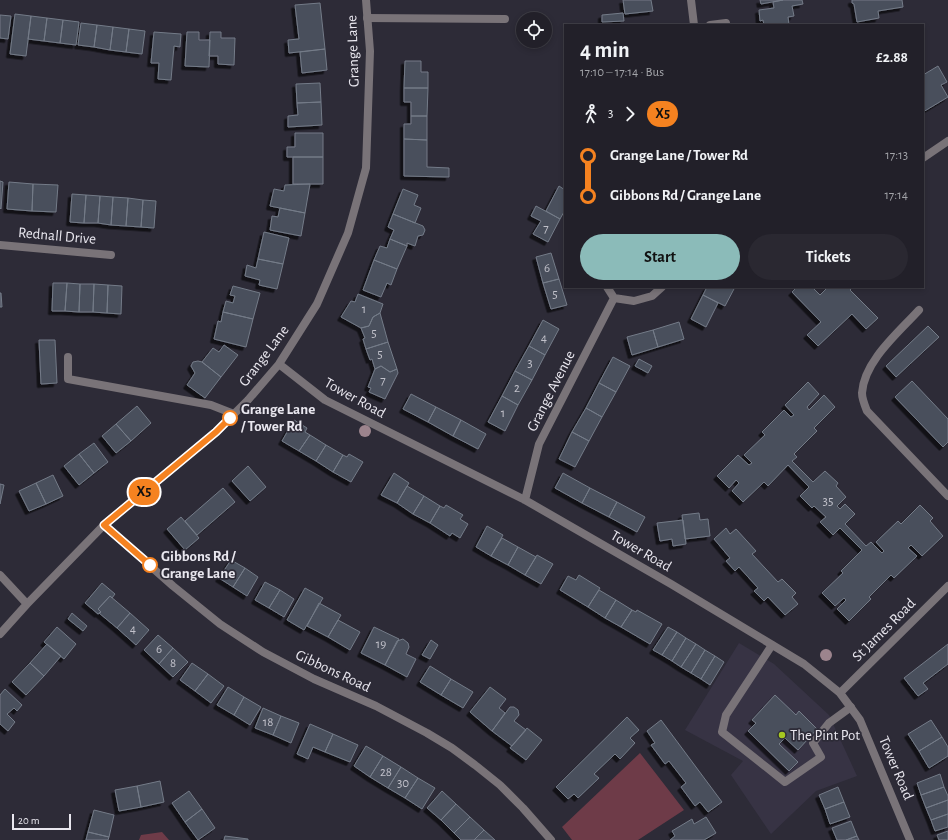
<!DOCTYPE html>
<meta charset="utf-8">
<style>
:root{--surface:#222029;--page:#2a2831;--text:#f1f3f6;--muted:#a2a3a8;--line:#3f3e46;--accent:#8bbbb9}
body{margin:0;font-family:"Alegreya Sans",sans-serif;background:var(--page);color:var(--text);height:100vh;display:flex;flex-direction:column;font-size:15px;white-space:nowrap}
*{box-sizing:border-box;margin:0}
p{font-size:13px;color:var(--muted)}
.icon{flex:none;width:22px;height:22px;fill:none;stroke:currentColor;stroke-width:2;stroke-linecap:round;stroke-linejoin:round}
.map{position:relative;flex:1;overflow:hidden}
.side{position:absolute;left:564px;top:24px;width:360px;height:264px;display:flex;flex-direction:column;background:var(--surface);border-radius:0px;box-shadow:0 2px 6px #0003,0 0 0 1px var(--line)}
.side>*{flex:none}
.badge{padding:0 8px;border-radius:13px;font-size:14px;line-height:26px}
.controls{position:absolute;left:516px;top:12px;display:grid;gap:8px}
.controls a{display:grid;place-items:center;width:36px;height:36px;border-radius:50%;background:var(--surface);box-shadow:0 2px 6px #0003,0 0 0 1px var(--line);font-size:20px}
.scale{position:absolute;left:12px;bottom:10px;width:59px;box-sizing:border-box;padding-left:4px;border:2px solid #e9e7ef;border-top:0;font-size:11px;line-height:14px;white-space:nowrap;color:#e9e7ef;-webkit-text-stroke:3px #2d2b37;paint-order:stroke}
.map>.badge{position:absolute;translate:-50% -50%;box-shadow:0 0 0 2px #fff}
.legs{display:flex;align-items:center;gap:6px;height:44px;padding:0 16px;font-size:13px}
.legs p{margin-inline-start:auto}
.summary{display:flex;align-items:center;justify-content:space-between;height:68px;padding:0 16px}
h1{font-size:22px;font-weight:700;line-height:30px}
.primary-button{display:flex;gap:8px;margin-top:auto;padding:8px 16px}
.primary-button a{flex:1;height:46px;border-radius:24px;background:var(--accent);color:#111;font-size:16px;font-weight:700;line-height:46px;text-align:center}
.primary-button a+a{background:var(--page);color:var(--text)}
ul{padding:0 16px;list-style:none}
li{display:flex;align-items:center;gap:14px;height:40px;font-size:15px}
li i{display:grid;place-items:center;width:6px;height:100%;margin:0 5px;background:currentColor}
li i::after{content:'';width:10px;height:10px;margin:-5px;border:3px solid;border-radius:50%;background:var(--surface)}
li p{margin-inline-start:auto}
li:first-child i{background:linear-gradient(#0000 50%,currentColor 0)}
li:last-child i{background:linear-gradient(currentColor 50%,#0000 0)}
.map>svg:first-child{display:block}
</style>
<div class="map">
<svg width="948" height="840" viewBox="0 0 948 840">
<defs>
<filter id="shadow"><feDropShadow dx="-3.5" dy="3.5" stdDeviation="0" flood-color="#0009"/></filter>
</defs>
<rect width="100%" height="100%" fill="#2d2b37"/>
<path fill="#373344" d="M739,643L774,664L829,715L857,776L816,791L771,834L731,775L743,761L685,730Z"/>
<path fill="#6e3b48" d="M640,753L684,810L638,840H572L562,827Z
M162,832L169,840H139L141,835Z"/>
<path fill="#484f5b" stroke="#747b88" filter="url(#shadow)" d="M623,0H651L653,11L625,14Z
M760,0H783L761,4Z
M783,0H802L803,4L792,6L794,16L788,17L789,25H764L763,20L760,21L759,10L774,8L773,2Z
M852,0H902L903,7L878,11L879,18L857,22L854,4L852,3Z
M320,3L325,49L289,53L288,40L299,39L295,5Z
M623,13L624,21L602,22V15Z
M15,14L31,16L26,56L10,54Z
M0,15L11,16L8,39L0,38Z
M31,16L47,18L44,41L28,39Z
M47,18L63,20L60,43L44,41Z
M63,20L79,22L76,45L60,43Z
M81,23L97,25L94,47L78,45Z
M97,25L113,27L110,50L94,47Z
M113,27L129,29L126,52L110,50Z
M129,29L145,31L142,54L126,52Z
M154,32L181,34L180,47L174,46L171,80L158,79L159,63H151Z
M187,32H199V40H210L209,67L185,66Z
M210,32H221V38H235L234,65L218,64V56H209Z
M325,49L327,70L302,73L300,52Z
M405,61H421V72H428V88H404Z
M938,66L947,82L941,85L948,97L923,112V75Z
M320,83L321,102L297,103L296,84Z
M404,88H428L427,116H411V102H404Z
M321,102L322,125L288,127V116L298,115L297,103Z
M411,116H427V140L404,139V124H411Z
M295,133H323V157H287V147H295Z
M404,139L427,140V167L449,168V177L404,176Z
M293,157H323V184H293Z
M0,181L3,182L1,209L0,208Z
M9,182L33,184L32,211L7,209Z
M33,184L58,185L56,212L32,211Z
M310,184L305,213L270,206L274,189L284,191L285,185Z
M559,186L565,190V210L560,219L546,211Z
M403,189L418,195L414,205L421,208L415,223L393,214Z
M72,194L86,195L84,223L70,222Z
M86,195L100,196L98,223H84Z
M100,196L113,197L111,225L98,223Z
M113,197L128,198L126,226L111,225Z
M128,198L143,200L141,227L126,226Z
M143,200L156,201L154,228L141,227Z
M536,206L560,219L548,242L533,234L541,221L531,216Z
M280,208L305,213L301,236L270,230L272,216L278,217Z
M393,214L423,226L425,230L423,235L418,236L415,246L407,243V246L390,239L394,230L388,227Z
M264,232L289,238L283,264L258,259Z
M390,239L407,246L397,269L374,260L380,246L387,248Z
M551,253L559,279L543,283L536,257Z
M258,259L283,264L277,289L259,285L260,280L245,276L247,265L256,268Z
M374,260L397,269L391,285L387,283L381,297L363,290Z
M559,279L567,305L551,309L543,283Z
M53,283H67L65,311H52Z
M67,283L80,284L79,312L65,311Z
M80,284H94L93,312H79Z
M94,284L108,285L107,313L93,312Z
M108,285L122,286L121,314L107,313Z
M233,286L260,293L253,319L223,312L226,301L233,303L235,296L230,295Z
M707,287H735L725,306L703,295Z
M797,287H812L820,295L828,287H853L850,290L878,318L866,329L852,314L818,346L807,335L821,322L792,292Z
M0,293H1L2,307H0Z
M358,294L383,304L380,313L373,317L369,326L361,328L341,317L351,301L355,302Z
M703,295L718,303L706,327L691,319Z
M223,312L253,319L246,347L214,339L218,321L221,322Z
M380,313L388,342L366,349L363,339L365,338L361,328L369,326L373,317Z
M543,320L559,329L545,355L529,346Z
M679,322L684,339L658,347L653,330Z
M928,326L939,337L896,377L886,366Z
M653,330L658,347L632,355L627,337Z
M39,340H55L57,383L41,384Z
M388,342L397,369L390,372L381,366L375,369L372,359L370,360L366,349Z
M224,345L238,355L221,377L202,362L213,348L219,352Z
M529,346L545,355L532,380L515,371Z
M613,357L630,366L616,392L599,383Z
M639,359L652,366L648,373L635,366Z
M198,361L202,362L221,377L205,398L187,385L195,373L191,366L193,362Z
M381,366L390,372L397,369L398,373L385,399L369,392L371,388L368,387L375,369Z
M515,371L532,380L518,405L502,396Z
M912,381L948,419V442L943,447L895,397Z
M808,382L819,394L807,407L809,410L824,395L835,407L814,428L817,431L794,454L797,457L792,461L813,482L825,471L838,483L836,486L846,497L837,506L840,509L845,504L855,514L845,524L866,546L871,542L882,553L884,551L876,542L898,521L901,524L920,505L933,518L930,521L943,536L922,556L911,545L908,548L917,556L894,578L891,575L869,597L871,599L849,621L837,609L846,600L844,598L835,606L822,593L843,573L841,571L862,550L840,528L833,535L820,522L826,517L814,506L812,508L800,496L809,487L788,465L768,486L764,482L743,502L732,491L739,483L736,480L729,488L717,476L738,455L749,465L752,463L744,455L765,435L762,432L784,410L791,417L794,415L785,405Z
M599,383L616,392L602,417L586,408Z
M411,394L436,407L428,422L403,409Z
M502,396L518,405L505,431L488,422Z
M137,406L151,423L131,441L116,424Z
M436,407L461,420L453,436L428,422Z
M586,408L602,417L589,441L572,432Z
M294,420L307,428L305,432L310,435L299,451L282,441Z
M461,420L486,434L478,449L453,436Z
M116,424L131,441L116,453L102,436Z
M572,432L589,441L575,467L559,459Z
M310,435L326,445L316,461L299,451Z
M94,443L108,462L94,473L79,454Z
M326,445L343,455L333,472L316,461Z
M79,454L94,473L79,485L64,466Z
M349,454L363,462L351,482L333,472L343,455L347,457Z
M248,466L266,487L250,501L232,481Z
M394,473L409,483L397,503L381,495Z
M563,473L590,488L582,503L555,488Z
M53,475L63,496L46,504L36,483Z
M36,483L46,504L29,511L19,491Z
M0,484L4,485L0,504Z
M407,486L424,496L413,514L397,503Z
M223,488L235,502L197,535L185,521Z
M590,488L617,502L609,517L582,503Z
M424,496L440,506L430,523L413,514Z
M617,502L645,517L637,532L609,517Z
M446,505L463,515L460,519L468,524L460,538L452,533L450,536L430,523L440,506L444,508Z
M699,513L700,520L708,519L710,536L685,539L682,515Z
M181,517L199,538L185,550L167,529Z
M683,520L686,544L673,546L672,539L660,541L657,523Z
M487,526L503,535L491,556L476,547Z
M726,528L730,534L736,529L756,551L752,554L778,582L782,579L796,593L792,597L798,604L785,615L768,597L764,601L754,591L758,588L739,567L735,571L726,561L730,558L714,539Z
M502,538L518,547L508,565L491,556Z
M518,547L536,557L525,575L508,565Z
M537,555L553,564L541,584L525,575Z
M231,560L245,568L233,587L219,578Z
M245,568L258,577L247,596L233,587Z
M579,575L600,588L588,607L560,590L568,576L576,580Z
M265,582L280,590L269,608L255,600Z
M102,583L115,594L112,598L110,596L98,609L101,612L98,614L85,603Z
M305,588L323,598L304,630L287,620Z
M280,590L294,599L284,617L269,608Z
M599,590L616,600L605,618L588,607Z
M110,596L130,613L117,628L99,613L101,612L98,609Z
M616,600L632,610L621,627L605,618Z
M319,603L341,615L328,637L307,626Z
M632,610L636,612L637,610L662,624L650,644L621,627Z
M72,613L87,626L83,631L68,619Z
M130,613L149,630L136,645L117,628Z
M338,620L360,632L350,650L328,637Z
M57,627L76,644L64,659L44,642Z
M374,627L399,639L385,665L361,653Z
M668,627L677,632L662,655L653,650Z
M677,632L686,638L672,661L662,655Z
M158,635L173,648L159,664L144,650Z
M686,638L696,644L681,667L672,661Z
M403,639L408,643L409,647L406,654L416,659L407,677L385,665L397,641Z
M431,640L438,645L430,659L422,655Z
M47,644L61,656L44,676L30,663Z
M696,644L705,650L691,673L681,667Z
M948,644V664L923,683L928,689L918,696L904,678Z
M173,648L188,662L173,677L159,664Z
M705,650L715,656L701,679L691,673Z
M715,656L724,662L710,685L701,679Z
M30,663L44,676L26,695L12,682Z
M192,663L208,674L195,691L180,680Z
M430,666L451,679L441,695L420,682Z
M208,674L224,686L211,703L195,691Z
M451,679L473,692L463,708L441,695Z
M228,687L244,697L234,715L217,705Z
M490,687L506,699L499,708L505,713L492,731L470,712Z
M5,689L22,705L17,711L14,708L7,714L15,722L8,731L0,724V695Z
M775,695L796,715L799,711L817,729L798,750L785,738L779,744L798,762L789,771L748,731L756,723L752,720Z
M244,697L261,707L250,725L234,715Z
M510,707H514L518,710L519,715L514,721L526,730L512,746L492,731Z
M263,708L281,716L273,735L255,728Z
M281,716L299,723L291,743L273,735Z
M627,717L639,730L630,738L635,743L620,759L615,754L594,774L599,778L578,798L574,794L568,799L556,787Z
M661,720L722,802L708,812L700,802L695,806L681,787L686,783L669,761L665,764L651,745L655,743L647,731Z
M931,720L942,737L919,751L908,734Z
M310,724L333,734L325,752L313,747L308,759L297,754Z
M527,728L542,740L526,760L510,748Z
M333,734L358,745L350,762L325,752Z
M942,737L948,747V756L929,768L919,751Z
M366,746L383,756L370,777L354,766Z
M383,756L401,767L388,788L370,777Z
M401,767L418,778L405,798L388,788Z
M940,774L944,787L921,795L917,783Z
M418,778L435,788L422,809L405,798Z
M160,781L164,802L141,807L137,786Z
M137,786L141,807L119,811L115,790Z
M838,787L844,802L825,809L819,795Z
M944,787L948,796V800L926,808L921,795Z
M189,791L202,809L185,822L172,803Z
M442,791L456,804L441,820L427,808Z
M948,800V814L931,820L926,808Z
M844,802L850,817L830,824L825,809Z
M456,804L470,817L454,833L441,820Z
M202,809L215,828L198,840L185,822Z
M94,810L114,815L109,837L88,832Z
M948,814V827L935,831L931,820Z
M470,817L484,830L474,840H461L454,833Z
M706,817L716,833L704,840H670L675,836L672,831L692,819L694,824Z
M851,821L857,836L846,840H837L832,828Z
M484,830L495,840H474Z
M948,831V840H939L937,835Z
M88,832L109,837L108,840H86Z
M225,836L248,839V840H224Z
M857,836L859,840H846Z"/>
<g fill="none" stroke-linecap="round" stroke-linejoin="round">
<path stroke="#797378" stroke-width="8" d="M367,18L505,19
M68,357V379L211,405L234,414
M772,645L726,715L722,732L785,782L821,757L813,743L829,723L851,707"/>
<path stroke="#797378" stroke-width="8" d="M691,0L694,25
M710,25L726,23
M923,158L948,141
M0,245L111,255
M607,287L614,298
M614,298L634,301L652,296L662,287
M919,310C899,332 864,361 862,393C862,399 865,406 867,411L948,496
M279,364L325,400L525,500L671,584L804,664L840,693L860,720L910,840
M525,500L539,444L614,298
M104,525L173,586L220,624L263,652L314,679L376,706L427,733L452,748L475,765L500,785L523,808L551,840
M0,575L27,604
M0,634L27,604L104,525L216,432L248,400L279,364L317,304L348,233L366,168L370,51L366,0
M840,693L948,586"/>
</g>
<g fill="#9c848d">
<circle cx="365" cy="431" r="6"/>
<circle cx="826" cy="655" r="6"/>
</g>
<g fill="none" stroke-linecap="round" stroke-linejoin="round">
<g stroke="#fff" stroke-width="9">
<path id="line-1" d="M150,565L104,525L216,432L230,418"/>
</g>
<use href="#line-1" stroke="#f58220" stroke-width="6"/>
</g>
<g fill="#fff" stroke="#f58220" stroke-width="2">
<circle cx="230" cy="418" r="7"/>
<circle cx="150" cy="565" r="7"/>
</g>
<circle fill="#a6c821" stroke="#2d2b37" stroke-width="1.5" cx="782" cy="735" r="4"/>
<g text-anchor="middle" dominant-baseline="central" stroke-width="3.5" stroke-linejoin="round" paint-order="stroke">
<g font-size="13" fill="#c1c1ca">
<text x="546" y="228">7</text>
<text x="547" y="268">6</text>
<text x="555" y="294">5</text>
<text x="364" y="309">1</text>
<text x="374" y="333">5</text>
<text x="544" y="338">4</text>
<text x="380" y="354">5</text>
<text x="530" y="363">3</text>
<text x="383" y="380">7</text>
<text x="517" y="388">2</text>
<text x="503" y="413">1</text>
<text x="828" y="501">35</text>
<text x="133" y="629">4</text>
<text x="381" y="644">19</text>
<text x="159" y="649">6</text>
<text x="173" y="663">8</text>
<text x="268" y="722">18</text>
<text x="386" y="772">28</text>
<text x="403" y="783">30</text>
</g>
<g font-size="15" fill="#e9e7ef" stroke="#2d2b37">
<text transform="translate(353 51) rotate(-92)">Grange Lane</text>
<text transform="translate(57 236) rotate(5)">Rednall Drive</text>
<text transform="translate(264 356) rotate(-53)">Grange Lane</text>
<text transform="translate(551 391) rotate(-63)">Grange Avenue</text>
<text transform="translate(355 398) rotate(29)">Tower Road</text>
<text transform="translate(641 551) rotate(30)">Tower Road</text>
<text transform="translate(884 630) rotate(-45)">St James Road</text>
<text transform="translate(333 671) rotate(25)">Gibbons Road</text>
<text transform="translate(896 768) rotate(67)">Tower Road</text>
</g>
<g font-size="15" font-weight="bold" fill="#e9e7ef" stroke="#2d2b37" text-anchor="start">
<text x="241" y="409">Grange Lane<tspan x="241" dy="17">/ Tower Rd</tspan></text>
<text x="161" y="556">Gibbons Rd /<tspan x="161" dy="17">Grange Lane</tspan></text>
</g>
<g font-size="15" fill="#e9e7ef" stroke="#2d2b37" text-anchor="start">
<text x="790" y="735">The Pint Pot</text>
</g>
</g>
</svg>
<div class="controls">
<a><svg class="icon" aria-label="locate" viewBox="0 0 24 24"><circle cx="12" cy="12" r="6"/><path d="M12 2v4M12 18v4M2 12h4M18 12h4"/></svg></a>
</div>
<div class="scale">20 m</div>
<b class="badge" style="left:144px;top:492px;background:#f58220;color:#111">X5</b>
<section class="side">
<div class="summary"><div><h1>4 min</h1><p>17:10 – 17:14 · Bus</p></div><b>£2.88</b></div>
<div class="legs"><svg class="icon" aria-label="walk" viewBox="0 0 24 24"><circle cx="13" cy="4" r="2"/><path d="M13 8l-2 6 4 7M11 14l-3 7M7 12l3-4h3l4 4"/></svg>3<svg class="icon" aria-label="forward" viewBox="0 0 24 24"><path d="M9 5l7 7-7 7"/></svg><b class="badge" style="background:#f58220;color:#111">X5</b></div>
<ul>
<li><i style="color:#f58220"></i><b>Grange Lane / Tower Rd</b><p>17:13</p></li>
<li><i style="color:#f58220"></i><b>Gibbons Rd / Grange Lane</b><p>17:14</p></li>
</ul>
<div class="primary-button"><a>Start</a><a>Tickets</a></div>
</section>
</div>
